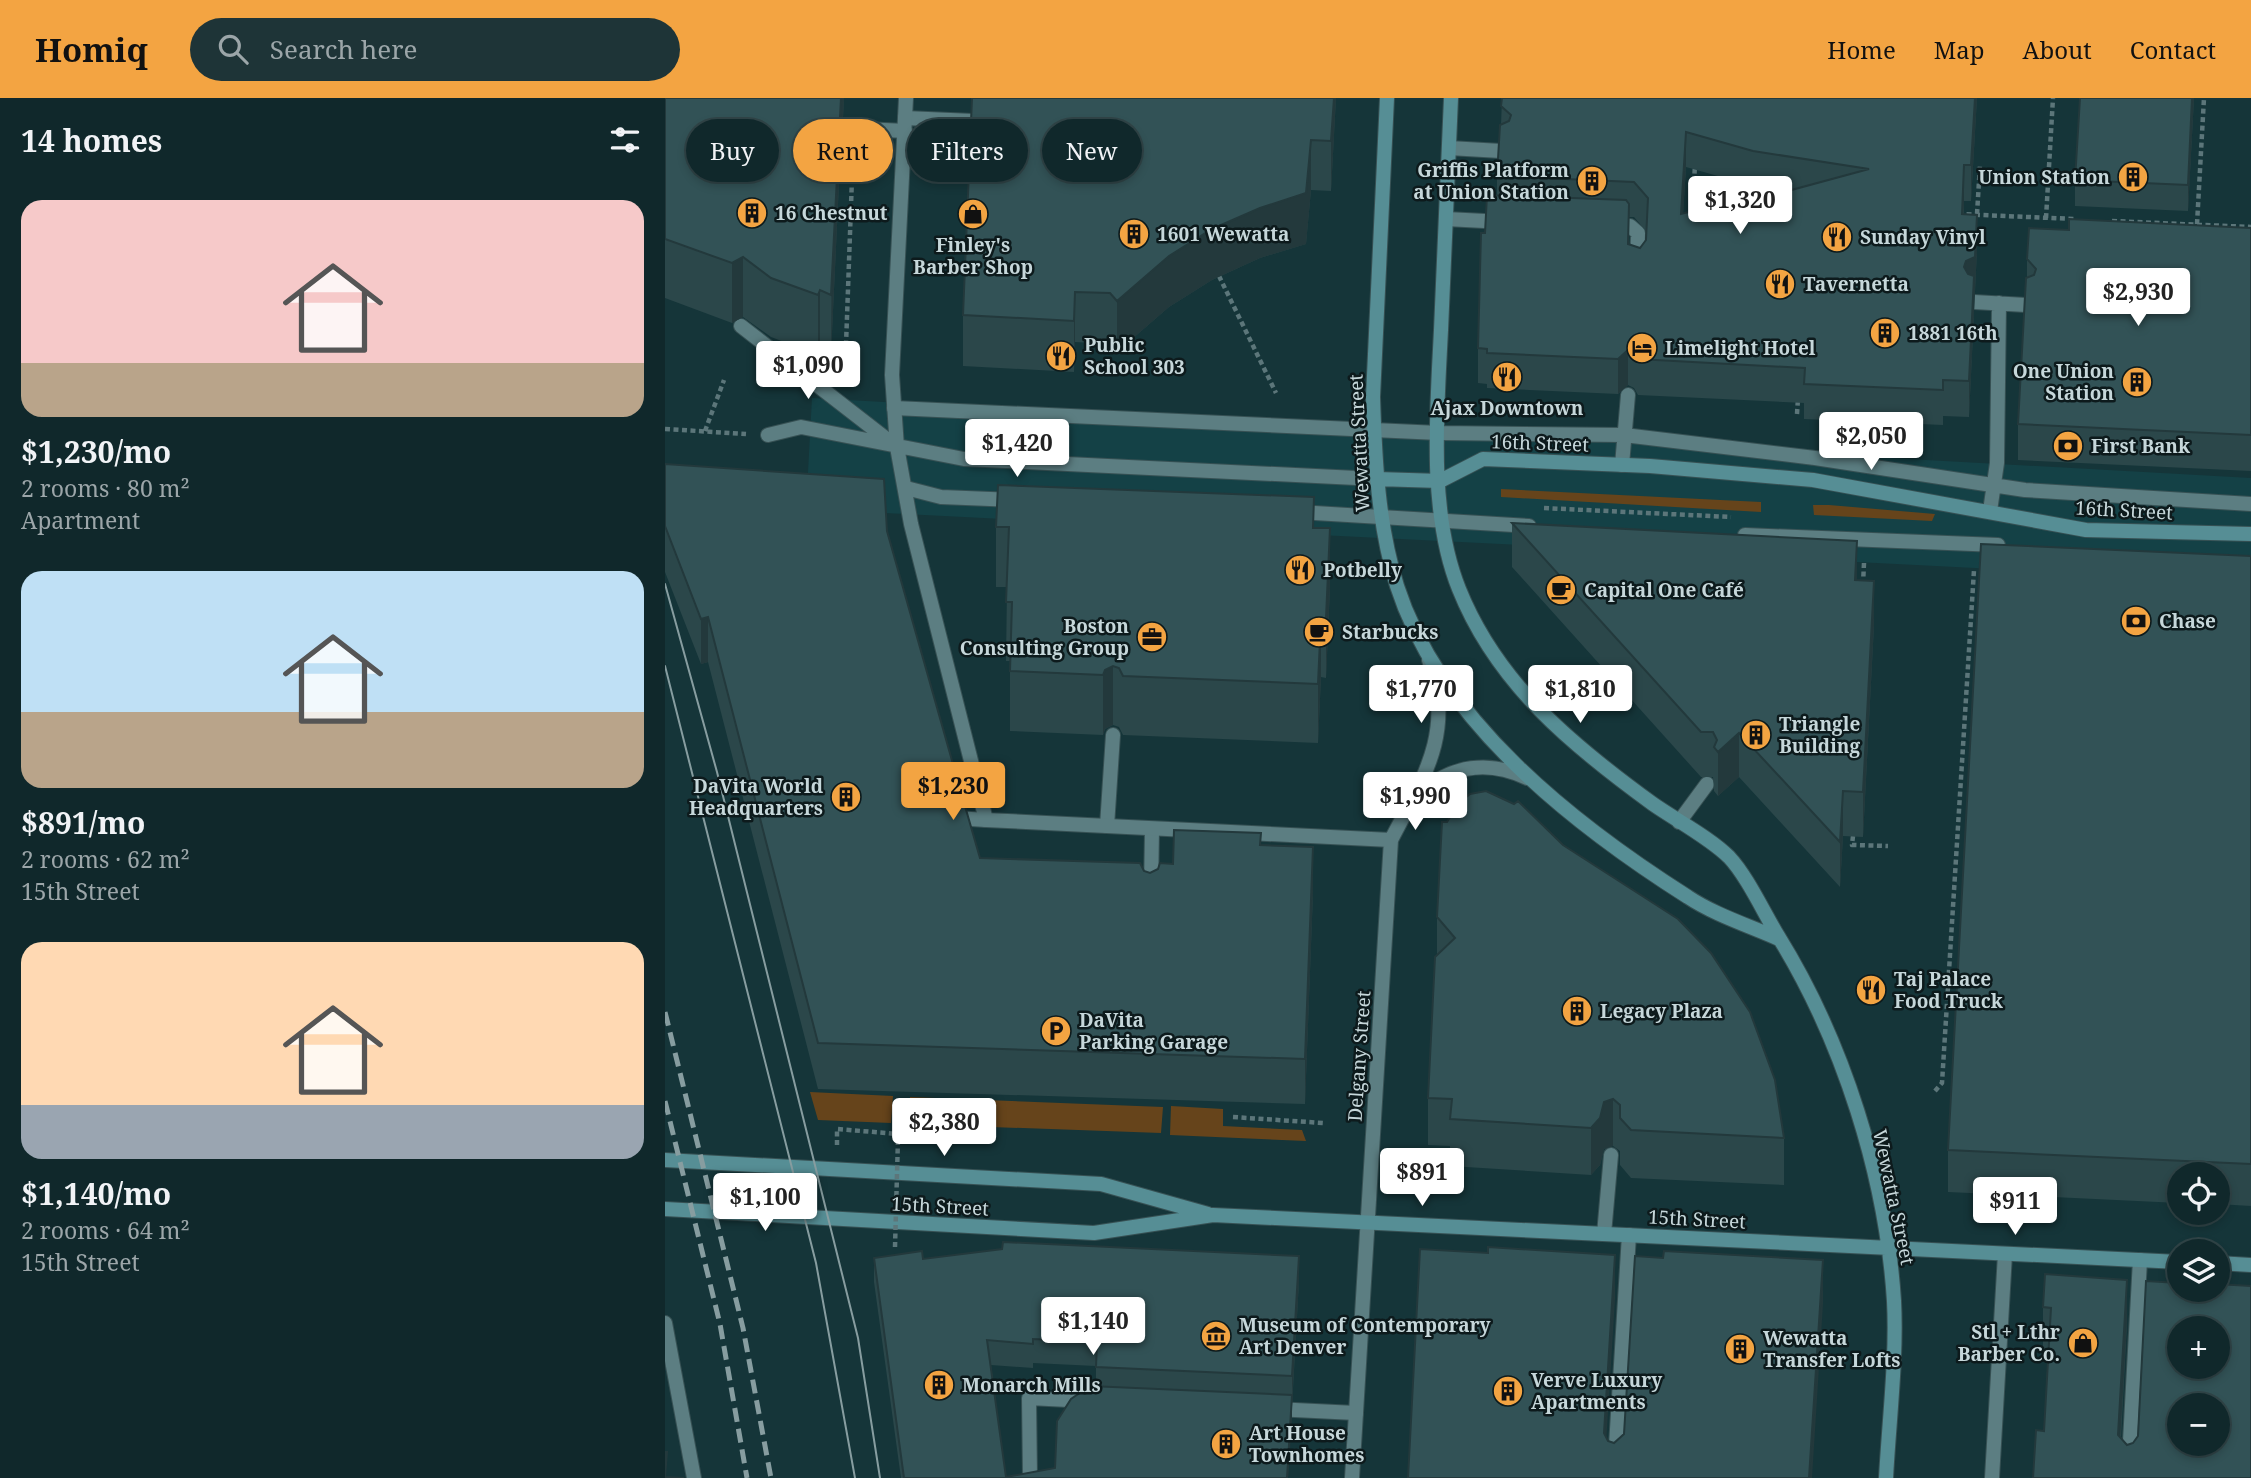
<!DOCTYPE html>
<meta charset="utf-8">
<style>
:root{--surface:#10282b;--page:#1e3437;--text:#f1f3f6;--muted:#9ca6a9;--line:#304447;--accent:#f3a442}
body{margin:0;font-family:"Noto Serif",serif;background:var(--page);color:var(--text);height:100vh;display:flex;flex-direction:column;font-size:26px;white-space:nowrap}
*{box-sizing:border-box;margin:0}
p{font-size:23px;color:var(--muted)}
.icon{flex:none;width:38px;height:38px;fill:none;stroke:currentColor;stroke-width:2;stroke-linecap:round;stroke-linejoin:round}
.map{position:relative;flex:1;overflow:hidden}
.sheet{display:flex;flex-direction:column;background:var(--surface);width:665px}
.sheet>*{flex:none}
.guide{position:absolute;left:21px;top:21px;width:665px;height:63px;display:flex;gap:14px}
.buttons{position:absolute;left:1502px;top:1064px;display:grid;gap:14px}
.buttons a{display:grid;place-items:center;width:63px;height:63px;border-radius:50%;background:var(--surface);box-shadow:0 4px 10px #0003,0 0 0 2px var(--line);font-size:35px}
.price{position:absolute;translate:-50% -60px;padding:0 16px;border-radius:7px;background:#fff;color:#222;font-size:23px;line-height:46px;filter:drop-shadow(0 2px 4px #0008)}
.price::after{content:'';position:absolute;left:50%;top:42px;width:21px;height:16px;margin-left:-10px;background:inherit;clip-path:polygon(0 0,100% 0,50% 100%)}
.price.active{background:var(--accent);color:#111}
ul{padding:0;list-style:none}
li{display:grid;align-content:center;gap:14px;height:371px;padding:0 21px}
li span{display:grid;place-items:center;height:217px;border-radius:21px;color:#555}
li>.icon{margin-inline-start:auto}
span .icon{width:126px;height:126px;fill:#fffc;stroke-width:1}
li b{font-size:30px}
h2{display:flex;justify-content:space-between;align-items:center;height:84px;padding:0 21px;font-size:30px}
.pill{padding:0 24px;border-radius:32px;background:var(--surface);box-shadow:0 4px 10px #0003,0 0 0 2px var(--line);font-size:24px;line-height:63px}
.pill.active{background:var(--accent);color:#111}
header{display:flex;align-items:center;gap:42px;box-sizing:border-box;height:98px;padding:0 35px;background:var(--accent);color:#111}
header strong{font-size:33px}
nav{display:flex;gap:38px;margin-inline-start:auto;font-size:24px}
.search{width:490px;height:63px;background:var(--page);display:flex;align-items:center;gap:18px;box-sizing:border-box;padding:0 24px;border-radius:38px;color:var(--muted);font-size:26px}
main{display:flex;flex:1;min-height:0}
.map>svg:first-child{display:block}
.built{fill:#144146}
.green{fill:#66441b}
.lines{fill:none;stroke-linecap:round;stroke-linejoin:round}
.lane-casing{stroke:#375154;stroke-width:16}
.street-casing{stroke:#375154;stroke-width:16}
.secondary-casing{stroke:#375154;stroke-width:16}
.path{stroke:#5c767a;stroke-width:4.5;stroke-dasharray:5 3.5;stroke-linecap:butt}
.lane{stroke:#5c7e82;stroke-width:14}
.street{stroke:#5c7e82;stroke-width:14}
.secondary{stroke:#568e95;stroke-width:14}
.tram{stroke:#879da0;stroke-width:2}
.rail{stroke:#879da0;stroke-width:5;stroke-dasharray:14 7;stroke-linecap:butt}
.path-bridge{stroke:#5c767a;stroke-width:4.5;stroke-dasharray:5 3.5;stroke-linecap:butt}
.wall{fill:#2b474a;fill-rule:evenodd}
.shaded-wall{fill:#23393c}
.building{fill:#325256;stroke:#23393c;stroke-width:2;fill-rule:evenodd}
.labels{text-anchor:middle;stroke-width:5;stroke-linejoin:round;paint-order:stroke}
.poi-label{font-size:19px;font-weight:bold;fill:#c6d7da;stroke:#0d1a1c;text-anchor:start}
.street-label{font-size:19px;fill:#c6d7da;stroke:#0d1a1c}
</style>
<header>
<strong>Homiq</strong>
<div class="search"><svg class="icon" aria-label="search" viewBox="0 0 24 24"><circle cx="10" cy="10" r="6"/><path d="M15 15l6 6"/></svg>Search here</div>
<nav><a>Home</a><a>Map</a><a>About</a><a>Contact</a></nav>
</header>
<main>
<section class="sheet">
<h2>14 homes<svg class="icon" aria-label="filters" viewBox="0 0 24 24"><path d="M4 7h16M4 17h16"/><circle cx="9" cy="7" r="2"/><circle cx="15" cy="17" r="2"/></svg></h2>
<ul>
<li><span style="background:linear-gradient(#f6c9c9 75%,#b9a48a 0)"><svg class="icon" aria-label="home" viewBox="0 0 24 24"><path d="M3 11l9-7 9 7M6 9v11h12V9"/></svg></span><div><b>$1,230/mo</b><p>2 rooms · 80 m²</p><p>Apartment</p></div></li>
<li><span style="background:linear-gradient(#bfe0f5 65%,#b9a48a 0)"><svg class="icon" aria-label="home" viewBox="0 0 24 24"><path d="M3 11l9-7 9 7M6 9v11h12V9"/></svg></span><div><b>$891/mo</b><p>2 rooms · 62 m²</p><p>15th Street</p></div></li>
<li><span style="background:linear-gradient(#ffd9b3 75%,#9aa5b1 0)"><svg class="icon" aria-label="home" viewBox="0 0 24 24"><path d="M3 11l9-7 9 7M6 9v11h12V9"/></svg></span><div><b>$1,140/mo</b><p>2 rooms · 64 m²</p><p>15th Street</p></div></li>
</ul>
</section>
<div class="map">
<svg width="1586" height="1380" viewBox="0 0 1586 1380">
<rect width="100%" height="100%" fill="#153539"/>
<path class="built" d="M147,300L1586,380V484L141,411Z"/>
<path class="green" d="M836,391L1096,404V414L836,399Z
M1148,407H1164L1270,416L1267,423L1149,417Z
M145,994L228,998L226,1025L153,1022Z
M245,999L498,1009L496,1035L244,1026Z
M506,1008L558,1011V1028L637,1032L641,1043L505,1037Z"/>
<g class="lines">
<g class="lane-casing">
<path id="lane" d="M240,20L308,23
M178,30L240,33
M784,50L836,53
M781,121L839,124
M947,128H965L973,135L972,169
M1309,204L1361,207
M229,310L774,335L959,337L1150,360L1360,392L1586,406
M957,367L963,297
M241,390L276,399L350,402
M1325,413L1332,365L1334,205
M633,414L864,428
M1080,437L1333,447
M291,720L321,722
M1014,724L1042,686
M442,728L448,637
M486,792L487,731
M939,1136L946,1057
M609,1311L691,1315
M365,1380L364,1300L424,1303
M949,1380L964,1137
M1327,1380L1340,1156
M1463,1380L1475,1162"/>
</g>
<g class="street-casing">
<path id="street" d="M241,0L227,277L232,349L246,426L321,722L726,742
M76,228L228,346
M103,337L136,329L299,361L712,381
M755,695C787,667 824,662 862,680
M0,1225L29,1380
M687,1380L726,742C758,680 790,635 764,562"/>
</g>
<g class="secondary-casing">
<path id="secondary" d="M722,0L708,299C710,362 713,427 732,488C775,622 908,726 1023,799C1050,817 1085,828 1114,841
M786,0C783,77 779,154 776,232C772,314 763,414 794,491C832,586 908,648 988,706C1011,722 1045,740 1064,759C1082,778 1099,815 1113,838C1178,943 1221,1078 1229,1203C1232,1259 1224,1323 1221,1380
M712,381L775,383L818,361L985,368L1148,382L1421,432L1586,436
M0,1062L436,1086L543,1116
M0,1111L429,1135L548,1117L1514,1164
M1552,1165L1586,1167"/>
</g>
<path class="path" d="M1028,103L1082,105
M1293,116L1410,121
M1312,116L1315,67
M1027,118L1030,67
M1381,120L1388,0
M1447,123L1586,129
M1532,126L1539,0
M554,178L611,295
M176,280L180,275L188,52
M1132,316L1133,300
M0,331L81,336
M40,333L59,282
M879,410L1066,419
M1198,487L1199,465
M1188,738L1187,747L1223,748
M1270,993L1277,985L1309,472
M568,1019L658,1025
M172,1047V1031L233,1036"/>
<use href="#lane" class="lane"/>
<use href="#street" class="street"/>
<use href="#secondary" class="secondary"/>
<path class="tram" d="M0,486L52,674L193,1240L215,1380
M0,568L151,1165L190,1380"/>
<path class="rail" d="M0,914L78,1230L106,1380
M0,1003L55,1226L82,1380"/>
<path class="path-bridge" d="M230,1149L233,1040"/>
</g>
<path class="wall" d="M0,0H179L178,20L177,21L166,256L155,251L153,257L106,239L78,219L67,225L0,200Z
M671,0L666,93L646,92L641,146L595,160L547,182L504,209L452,254L445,246L410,244L409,274L298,268V217Z
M837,0H1312L1306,103H1299V116L1312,152L1304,319L1278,318V327L1139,321V305L973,297L969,290L963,287L953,296L822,290V286L813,285V250L820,135L832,97V78L836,27ZM1021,69L1088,88L1121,93L1056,111L1018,116ZM964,119H969L981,133V142L975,150L964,147Z
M1415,0H1529L1523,113L1410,108V82Z
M1586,130V373L1353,362V326L1362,180V161L1404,132Z
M0,366L222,433L288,681L315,760L479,773L485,775L508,766L596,747L648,795L640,1006L153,991L43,564L36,566L0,474Z
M847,425L1192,482L1209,527L1198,739L1178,738L1175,789L1074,679L1053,698L1049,693L1048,679H1036L847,469Z
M331,429L649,430L665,490L661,580L656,579L653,645L458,637L454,629L448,627L440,631L438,637L345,633V563H341L342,489H331Z
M1586,458V1108L1552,1106V1076H1514V1105L1283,1094V1052Z
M772,819L1119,1040V1087L966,1080L955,1067V1053L948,1048L939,1051L935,1067L926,1077L785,1068V1048L763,1047V1000L772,857Z
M209,1160L258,1161L634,1183L623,1380H236L209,1184ZM368,1265L431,1268V1288L390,1370L341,1379L326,1267L368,1270Z
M1380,1176L1462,1225L1456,1339L1462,1347L1468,1345L1586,1380L1379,1333L1383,1252H1378V1209Z"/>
<path class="shaded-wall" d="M168,0H179L178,20L177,21L166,256Z
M669,0H671L666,93V43Z
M1310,0H1312L1306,103V67Z
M1527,0H1529L1523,113V87Z
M1021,34V69L1016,152V116Z
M646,42V92L641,146L595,160L547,182L504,209L452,254V203L504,158Z
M1299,67V103L1297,151V116Z
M1312,117V152L1304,319V283L1299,169Z
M78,159V219L67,225V165Z
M155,192V251L153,257V197Z
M410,194V244L409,274V223Z
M963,252V287L953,296V261Z
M665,430V490L661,580V520Z
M1192,443V487L1190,482Z
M1209,483V527L1198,739V694Z
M43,519V564L36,566V521Z
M656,520V579L653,645V586Z
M448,568V627L440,631L438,637V577L440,572Z
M1074,635V679L1053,698V654Z
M288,666V711L282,724L283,670Z
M1178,693V738L1175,789V744Z
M648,749V795L640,1006V961Z
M948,1001V1048L939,1051L935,1067L926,1077V1030L939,1004Z
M950,1157V1201L939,1379V1335Z
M634,1158V1183L627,1302V1278Z
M1158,1162V1206L1147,1380H1144Z
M1462,1182V1225L1453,1379V1337Z
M627,1297V1322L623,1380H622Z"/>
<path class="building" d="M0,0H176L166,197L155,192L153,197L106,180L78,159L67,165L0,141Z
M307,0H669L666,43L646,42L641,95L595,110L547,131L504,158L452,203L445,195L410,194L409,223L298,217Z
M837,0H1310L1306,67H1299L1297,116L1312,117L1310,159L1301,163L1299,169L1303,176L1309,178L1304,283L1278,282V292L1139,286L1140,270L973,261L969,254L963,252L953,261L822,255V251L813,250L816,135H820L822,97L961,102L964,106L963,146L975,150L981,142L983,100L969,84L832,78L835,27L844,23L846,17L836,8ZM1021,34L1088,53L1204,71L1056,111L1055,106L1016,116Z
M1415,0H1527L1523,87L1410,82Z
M1404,121L1586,130V337L1353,326L1361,180L1369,177L1371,171L1362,161L1364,130L1404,132Z
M0,366L219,381L222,433L288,666L283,670L282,678L293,684L315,760L475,765L479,773L485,775L493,771L495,765L508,766L509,732L596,735L595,747L648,749L640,961L153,945L43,519L36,521L0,428Z
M333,387L649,399L648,430H665L661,520H656L653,586L458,578L454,570L448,568L440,572L438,577L345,573L347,504H341L344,429H331Z
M847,425L1192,443L1190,482L1209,483L1198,694L1178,693L1175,744L1074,635L1053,654L1049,649L1052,642L1048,634H1036Z
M1316,446L1586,458V1066L1283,1052Z
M821,693L849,706L853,703L898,747L1013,821L1046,855L1085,914L1110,982L1119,1040L966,1032L955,1020V1007L948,1001L939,1004L935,1020L926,1030L785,1021L787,1001L763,1000L770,859L790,840L772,819L777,724H782L793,706L805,696Z
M338,1144L634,1158L627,1278L431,1269L432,1244L368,1241V1246L322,1242L341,1379L390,1370L392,1323L406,1301L425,1288L627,1297L622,1380H239L209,1160L257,1153L258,1161L337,1151Z
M823,1149L950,1157L939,1335L943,1343L949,1345L959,1336L970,1158L998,1160L999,1153L1158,1162L1144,1380H743L755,1151L823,1155Z
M1380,1176L1462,1182L1453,1337L1462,1347L1468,1345L1473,1338L1481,1183L1514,1185V1192H1552V1186L1586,1188V1380H1368L1371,1332L1379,1333L1386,1210L1378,1209ZM1514,1230H1552V1269H1514ZM1514,1307H1552V1346H1514Z
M0,1354H2L0,1379L19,1380H0Z"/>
<defs>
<g id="building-disc" transform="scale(1.575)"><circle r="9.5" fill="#f3a442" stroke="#0d1a1c"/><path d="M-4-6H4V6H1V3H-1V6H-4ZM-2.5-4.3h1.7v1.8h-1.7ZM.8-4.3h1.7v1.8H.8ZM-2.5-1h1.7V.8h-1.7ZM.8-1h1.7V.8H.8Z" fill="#111"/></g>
<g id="shop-disc" transform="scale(1.575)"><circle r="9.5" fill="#f3a442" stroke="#0d1a1c"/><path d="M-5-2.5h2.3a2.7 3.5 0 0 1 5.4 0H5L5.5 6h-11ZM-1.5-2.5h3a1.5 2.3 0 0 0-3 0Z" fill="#111"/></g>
<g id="restaurant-disc" transform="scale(1.575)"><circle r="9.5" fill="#f3a442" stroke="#0d1a1c"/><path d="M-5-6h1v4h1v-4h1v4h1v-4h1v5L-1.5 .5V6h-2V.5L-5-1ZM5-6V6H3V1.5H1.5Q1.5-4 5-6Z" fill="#111"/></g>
<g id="hotel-disc" transform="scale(1.575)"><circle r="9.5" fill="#f3a442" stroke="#0d1a1c"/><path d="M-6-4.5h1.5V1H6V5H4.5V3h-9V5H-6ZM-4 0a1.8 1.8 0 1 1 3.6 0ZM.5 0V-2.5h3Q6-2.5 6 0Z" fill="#111"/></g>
<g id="bank-disc" transform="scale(1.575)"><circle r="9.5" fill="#f3a442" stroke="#0d1a1c"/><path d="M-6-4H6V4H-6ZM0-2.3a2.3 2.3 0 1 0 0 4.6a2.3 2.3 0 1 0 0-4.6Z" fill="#111"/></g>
<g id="cafe-disc" transform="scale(1.575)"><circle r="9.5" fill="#f3a442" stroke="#0d1a1c"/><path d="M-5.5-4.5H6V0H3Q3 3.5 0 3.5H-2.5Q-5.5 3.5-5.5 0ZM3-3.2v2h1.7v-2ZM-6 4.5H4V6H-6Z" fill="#111"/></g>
<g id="office-disc" transform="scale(1.575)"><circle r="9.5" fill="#f3a442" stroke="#0d1a1c"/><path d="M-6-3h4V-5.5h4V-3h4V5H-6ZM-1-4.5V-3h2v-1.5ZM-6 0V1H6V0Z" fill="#111"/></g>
<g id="parking-disc" transform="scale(1.575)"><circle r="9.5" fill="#f3a442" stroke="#0d1a1c"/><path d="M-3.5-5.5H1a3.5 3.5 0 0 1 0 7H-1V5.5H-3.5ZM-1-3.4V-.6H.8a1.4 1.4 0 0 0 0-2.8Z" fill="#111"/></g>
<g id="museum-disc" transform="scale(1.575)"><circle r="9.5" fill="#f3a442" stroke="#0d1a1c"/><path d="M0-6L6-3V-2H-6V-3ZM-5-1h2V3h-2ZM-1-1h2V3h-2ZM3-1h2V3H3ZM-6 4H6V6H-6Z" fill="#111"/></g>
</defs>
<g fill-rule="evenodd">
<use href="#building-disc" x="1468" y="79"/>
<use href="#building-disc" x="927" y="83"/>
<use href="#building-disc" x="87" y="115"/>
<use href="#shop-disc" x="308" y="116"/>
<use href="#building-disc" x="469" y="136"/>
<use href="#restaurant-disc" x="1172" y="139"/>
<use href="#restaurant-disc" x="1115" y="186"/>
<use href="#building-disc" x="1220" y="235"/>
<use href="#hotel-disc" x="977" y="250"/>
<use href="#restaurant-disc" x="396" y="258"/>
<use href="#restaurant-disc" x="842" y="279"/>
<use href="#building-disc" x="1472" y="284"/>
<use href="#bank-disc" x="1403" y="348"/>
<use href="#restaurant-disc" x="635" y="472"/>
<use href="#cafe-disc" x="896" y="492"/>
<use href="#bank-disc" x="1471" y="523"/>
<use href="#cafe-disc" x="654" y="534"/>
<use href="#office-disc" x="487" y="539"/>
<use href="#building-disc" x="1091" y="637"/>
<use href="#building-disc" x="181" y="699"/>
<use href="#restaurant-disc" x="1206" y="892"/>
<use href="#building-disc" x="912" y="913"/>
<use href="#parking-disc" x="391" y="933"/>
<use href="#museum-disc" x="551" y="1238"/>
<use href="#shop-disc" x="1418" y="1245"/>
<use href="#building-disc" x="1075" y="1251"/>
<use href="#building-disc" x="274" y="1287"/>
<use href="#building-disc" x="843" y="1293"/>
<use href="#building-disc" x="561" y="1346"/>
</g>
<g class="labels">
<g class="poi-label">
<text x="904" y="79" text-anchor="end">Griffis Platform<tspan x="904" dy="22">at Union Station</tspan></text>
<text x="1445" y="86" text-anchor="end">Union Station</text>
<text x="110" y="122">16 Chestnut</text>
<text x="492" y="143">1601 Wewatta</text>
<text x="1195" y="146">Sunday Vinyl</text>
<text x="308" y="154" text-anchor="middle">Finley's<tspan x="308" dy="22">Barber Shop</tspan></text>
<text x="1138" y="193">Tavernetta</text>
<text x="1243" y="242">1881 16th</text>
<text x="419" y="254">Public<tspan x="419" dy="22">School 303</tspan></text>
<text x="1000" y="257">Limelight Hotel</text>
<text x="1449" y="280" text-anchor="end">One Union<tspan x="1449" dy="22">Station</tspan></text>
<text x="842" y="317" text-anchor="middle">Ajax Downtown</text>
<text x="1426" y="355">First Bank</text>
<text x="658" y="479">Potbelly</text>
<text x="919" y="499">Capital One Café</text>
<text x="1494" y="530">Chase</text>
<text x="464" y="535" text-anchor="end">Boston<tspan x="464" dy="22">Consulting Group</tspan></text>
<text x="677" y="541">Starbucks</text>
<text x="1114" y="633">Triangle<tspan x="1114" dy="22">Building</tspan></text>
<text x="158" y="695" text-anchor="end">DaVita World<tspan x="158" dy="22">Headquarters</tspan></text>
<text x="1229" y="888">Taj Palace<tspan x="1229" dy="22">Food Truck</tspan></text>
<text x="935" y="920">Legacy Plaza</text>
<text x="414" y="929">DaVita<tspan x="414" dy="22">Parking Garage</tspan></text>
<text x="574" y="1234">Museum of Contemporary<tspan x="574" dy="22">Art Denver</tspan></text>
<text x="1395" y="1241" text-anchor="end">Stl + Lthr<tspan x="1395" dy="22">Barber Co.</tspan></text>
<text x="1098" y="1247">Wewatta<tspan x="1098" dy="22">Transfer Lofts</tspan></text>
<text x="866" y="1289">Verve Luxury<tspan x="866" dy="22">Apartments</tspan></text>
<text x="297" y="1294">Monarch Mills</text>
<text x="584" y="1342">Art House<tspan x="584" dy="22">Townhomes</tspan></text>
</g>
<g class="street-label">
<text transform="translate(694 345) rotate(-93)" y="7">Wewatta Street</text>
<text transform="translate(875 345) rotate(2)" y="7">16th Street</text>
<text transform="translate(1459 412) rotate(3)" y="7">16th Street</text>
<text transform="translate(694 958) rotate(-86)" y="7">Delgany Street</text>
<text transform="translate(1229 1099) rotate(78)" y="7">Wewatta Street</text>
<text transform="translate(275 1108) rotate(3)" y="7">15th Street</text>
<text transform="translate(1032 1121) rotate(3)" y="7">15th Street</text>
</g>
</g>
</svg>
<div class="buttons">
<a><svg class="icon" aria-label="locate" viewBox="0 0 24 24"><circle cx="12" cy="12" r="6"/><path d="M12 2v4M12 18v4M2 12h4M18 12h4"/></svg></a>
<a><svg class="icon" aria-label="layers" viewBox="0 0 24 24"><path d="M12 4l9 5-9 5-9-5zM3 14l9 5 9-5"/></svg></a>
<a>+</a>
<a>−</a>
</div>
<b class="price" style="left:1075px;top:138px">$1,320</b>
<b class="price" style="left:1473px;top:230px">$2,930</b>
<b class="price" style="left:143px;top:303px">$1,090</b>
<b class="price" style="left:1206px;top:374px">$2,050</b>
<b class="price" style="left:352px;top:381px">$1,420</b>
<b class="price" style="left:756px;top:627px">$1,770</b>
<b class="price" style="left:915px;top:627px">$1,810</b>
<b class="price active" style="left:288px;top:724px">$1,230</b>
<b class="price" style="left:750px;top:734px">$1,990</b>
<b class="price" style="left:279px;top:1060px">$2,380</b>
<b class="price" style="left:757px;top:1110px">$891</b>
<b class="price" style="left:100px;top:1135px">$1,100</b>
<b class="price" style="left:1350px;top:1139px">$911</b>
<b class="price" style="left:428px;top:1259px">$1,140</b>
<div class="guide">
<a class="pill">Buy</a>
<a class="pill active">Rent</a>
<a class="pill">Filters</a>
<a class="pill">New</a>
</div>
</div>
</main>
